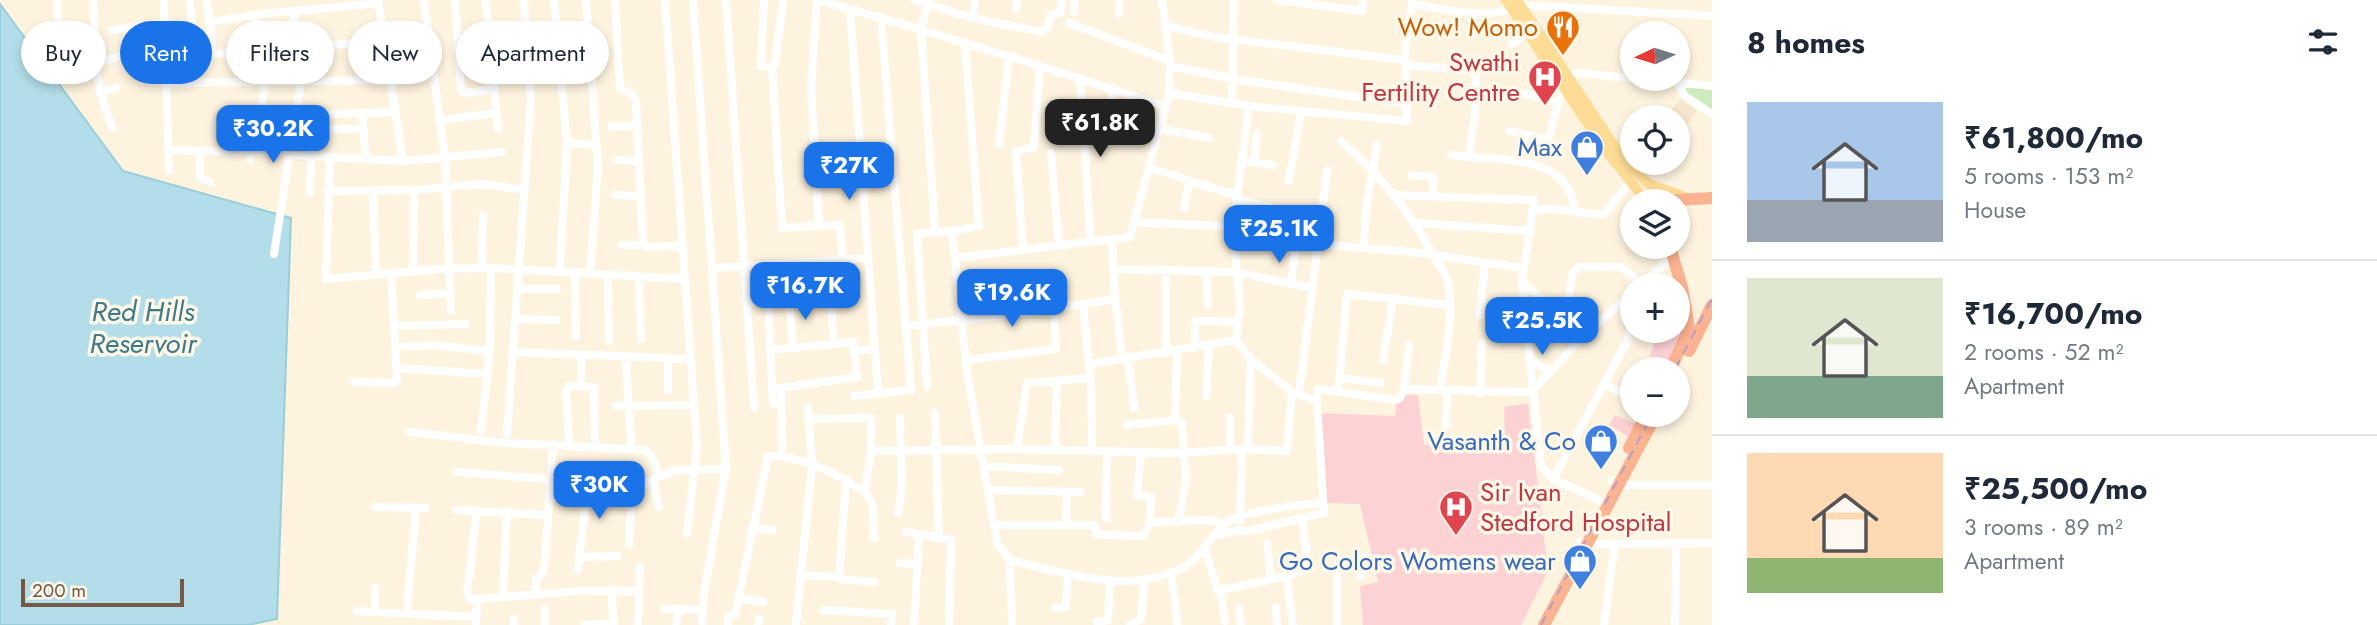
<!DOCTYPE html>
<meta charset="utf-8">
<style>
:root{--surface:#fff;--page:#f2f2f3;--text:#1f2937;--muted:#747a83;--line:#e0e1e3;--accent:#1a73e8}
body{margin:0;font-family:Jost,sans-serif;background:var(--page);color:var(--text);height:100vh;display:flex;flex-direction:column;font-size:26px;white-space:nowrap}
*{box-sizing:border-box;margin:0}
p{font-size:23px;color:var(--muted)}
.icon{flex:none;width:38px;height:38px;fill:none;stroke:currentColor;stroke-width:2;stroke-linecap:round;stroke-linejoin:round}
.map{position:relative;flex:1;overflow:hidden}
.details{display:flex;flex-direction:column;background:var(--surface);width:665px}
.details>*{flex:none}
.banner{position:absolute;left:21px;top:21px;width:665px;height:63px;display:flex;gap:14px}
.needle{width:46px;rotate:266deg}
.tools{position:absolute;left:1620px;top:21px;display:grid;gap:14px}
.tools a{display:grid;place-items:center;width:70px;height:70px;border-radius:50%;background:var(--surface);box-shadow:0 4px 10px #0003;font-size:35px}
.scale{position:absolute;left:21px;bottom:18px;width:163px;box-sizing:border-box;padding-left:7px;border:4px solid #755946;border-top:0;font-size:19px;line-height:24px;white-space:nowrap;color:#755946;-webkit-text-stroke:5px #fff7e7;paint-order:stroke}
.price{position:absolute;translate:-50% -60px;padding:0 16px;border-radius:14px;background:var(--accent);color:#fff;font-size:23px;line-height:46px;filter:drop-shadow(0 2px 4px #0008)}
.price::after{content:'';position:absolute;left:50%;top:42px;width:21px;height:16px;margin-left:-10px;background:inherit;clip-path:polygon(0 0,100% 0,50% 100%)}
.price.active{background:#222;color:#fff}
ul{padding:0;list-style:none}
li{display:flex;align-items:center;gap:21px;height:175px;padding:0 35px}
li+li{border-top:2px solid var(--line)}
li span{display:grid;place-items:center;flex:none;width:196px;height:140px;border-radius:0px;color:#555}
li>.icon{margin-inline-start:auto}
span .icon{width:84px;height:84px;fill:#fffc;stroke-width:1}
li b{font-size:30px}
h2{display:flex;justify-content:space-between;align-items:center;height:84px;padding:0 35px;font-size:30px}
.tag{padding:0 24px;border-radius:32px;background:var(--surface);box-shadow:0 4px 10px #0003;font-size:24px;line-height:63px}
.tag.active{background:var(--accent);color:#fff}
main{display:flex;flex:1;min-height:0}
.map>svg:first-child{display:block}
.residential{fill:#f5e5cd}
.medical{fill:#fcd2d5}
.green{fill:#ceebbd}
.water{fill:#b3dde8;stroke:#99cdda;stroke-width:2}
.lines{fill:none;stroke-linecap:round;stroke-linejoin:round}
.minor{stroke:#fff;stroke-width:8}
.major{stroke:#ffdc95;stroke-width:10}
.highway{stroke:#fcb392;stroke-width:12}
.rail{stroke:#b69ec6;stroke-width:2;stroke-dasharray:10 7;stroke-linecap:butt}
.labels{text-anchor:middle;stroke-width:7;stroke-linejoin:round;paint-order:stroke}
.food-label{font-size:26px;fill:#c56008;stroke:#fff7e7;text-anchor:end}
.health-label{font-size:26px;fill:#be3a42;stroke:#fff7e7;text-anchor:end}
.shop-label{font-size:26px;fill:#366cbe;stroke:#fff7e7;text-anchor:end}
.water-label{font-size:28px;font-style:italic;fill:#3e7a8a;stroke:#fff7e7}
</style>
<main>
<div class="map">
<svg width="1712" height="625" viewBox="0 0 1712 625">
<rect width="100%" height="100%" fill="#fdf3df"/>
<path class="residential" d="M1681,99L1697,111L1678,136V117H1667Z"/>
<path class="medical" d="M1659,331L1679,332L1676,351L1666,369L1647,363Z
M1397,395H1418L1424,445L1505,439L1504,407L1528,403L1548,571L1521,625H1363L1360,586L1378,582L1360,504L1325,503L1320,413L1395,416Z
M1615,415L1636,424L1629,437L1609,425Z"/>
<path class="green" d="M1682,85L1712,88V112L1685,94Z"/>
<path class="water" d="M0,4L123,171L291,218L277,619L248,625H0Z"/>
<g class="lines">
<path class="minor" d="M58,0V17
M93,0C97,53 91,76 113,128
M164,0L169,171
M190,0L192,24
M207,0L213,54L235,53
M378,0L403,161
M424,0L445,158L451,311
M455,0L461,90L466,93L495,89
M486,0L498,129
M554,0L567,143L560,272
M586,0L598,168L590,274
M615,0L620,89L631,93L636,101L643,243L646,247L682,246
M665,0L697,447L687,534
M693,0L726,469L704,593L702,625
M726,0L754,408
M764,0L761,66L772,67L782,228L819,226L811,87L817,0
M818,0C934,33 1051,68 1166,107
M914,0L972,18L1042,32L1047,28L1051,15L1060,13L1062,0
M929,0L921,30L935,229L940,233L952,231L967,372L994,525H1095V534L1139,536L1145,534L1150,522L1208,520L1224,524
M1277,0L1362,11L1363,0
M1412,4C1447,9 1487,22 1520,5L1712,16
M850,9L878,393
M1016,9L1018,0
M1074,12L1075,0
M1119,14L1120,0
M972,18L975,0
M210,22L262,14L379,3
M1069,23L1170,61
M1167,26L1214,37L1405,60
M112,30L164,23
M1512,44L1528,34
M70,48L75,42H93
M297,49L385,40
M94,63L133,53L165,50
M1405,65L1476,71L1475,114L1469,157C1507,160 1572,158 1574,210
M1170,66L1234,79L1406,104
M772,67L775,64L783,0
M1080,78L1091,242
M1564,79L1575,73L1633,78
M1643,79L1712,86
M168,83L391,80
M1678,83L1685,96L1712,114
M1512,90L1559,103
M99,92L116,88
M1169,93L1249,106L1407,121L1405,54L1412,0
M1232,104L1234,0
M1249,106L1233,227L1240,308L1236,340L1251,359L1292,392L1317,401L1318,389L1395,400L1400,398L1404,389L1531,392L1584,336L1633,292
M362,113L366,159
M330,114L396,112
M441,120L497,113
M1110,124L1113,88
M611,126H637
M293,129H363
M1161,129L1209,138
M1509,131L1548,140L1563,86
M1127,139L1137,97
M1341,141C1379,174 1408,209 1432,253C1437,262 1445,272 1448,282C1455,316 1445,356 1440,389
M567,143L596,145
M999,144L1009,57
M170,150L290,153
M200,151V178L210,182
M1051,153L1059,245
M289,155L403,161L502,152
M1451,155L1469,157
M250,159L266,82L254,16
M330,159L326,279L437,269L491,268L685,279
M617,160L639,161
M1242,161L1273,165
M1254,162L1257,134
M1149,168C1179,176 1206,188 1237,195
M1411,175L1433,177V196
M1289,181L1301,112
M373,190L376,274
M328,191L414,190L482,184L523,190
M310,192L312,129
M616,195L641,196
M1395,195L1534,200L1522,282L1541,466L1553,479L1601,501
M1236,199L1303,215
M1184,208L1189,182
M1534,211C1565,205 1576,215 1604,214L1631,181
M1135,222L1233,227
M1416,223L1531,231
M952,231L979,226L965,45
M1112,240L1115,299L1123,360
M1318,244L1327,170
M622,245H644
M1264,245L1269,208
M1364,248L1366,208L1377,145
M1023,249L1016,151L1034,147L1040,67
M274,254L301,81L293,12
M955,258L1130,237L1169,93L1170,61L1162,0
M712,268L867,258
M482,269L483,215
M1113,269L1235,272L1313,288
M413,271L414,190
M1206,271L1208,305
M575,273L576,336
M608,276L609,341
M639,277L641,339
M1522,282L1584,336
M1291,284L1295,248
M1641,285L1673,256
M517,289H557
M420,295L451,293
M789,299L793,348
M768,301L773,404
M747,303L846,294L840,225L819,226
M1083,304L1091,383L1092,452
M831,305L834,344
M1480,315L1485,262
M516,319L557,320
M1566,320L1572,274L1579,267H1621L1642,284
M1195,321L1238,322
M394,326L466,324
M905,326L1010,315L1115,299
M1195,329V348
M396,347L433,345L490,351
M771,350L853,342L857,377L773,389
M854,351L875,348
M513,352L691,359
M1166,353V269
M626,358L631,445
M1528,358L1549,371
M668,359V390
M1128,359L1134,408
M967,360L1056,349L1054,308
M1383,360L1393,298
M1089,364L1236,340
M397,368L487,374
M1340,378L1381,383
M354,382L394,383L397,380L391,273
M1604,384L1633,399
M581,386V356
M927,386L917,234L937,232
M781,388L782,456
M1404,389L1409,345
M1299,392L1318,244L1421,253L1523,268
M1338,392L1347,294L1449,305
M1480,393L1482,343
M854,396L911,390L881,17
M1206,396L1209,345
M616,406L695,405
M935,413L939,538
M1230,418V450
M808,419L871,418V451
M1175,420L1177,351
M1127,425L1175,420L1182,423L1186,481L1178,522
M1446,426L1447,390
M481,431L490,351L491,268
M410,432L506,443L645,450L651,455L659,475
M507,434L531,99L524,0
M569,444L566,390L569,386L594,387L595,447
M1017,449L1027,383L1091,378
M1248,449L1287,451L1292,392
M1055,451L1057,380
M1141,453L1137,495L1151,497L1150,522
M985,466L1059,470
M457,472L588,482L632,488L677,470L726,469
M846,479L839,579L874,582
M1553,479L1627,341L1632,322L1627,298
M1611,481L1618,485H1712
M653,482L659,507
M988,490L1081,492
M865,492L873,505L874,538
M376,507L426,508
M457,510L547,515
M477,510L467,593L470,599H477
M898,513L902,488L900,418
M1106,518L1107,453
M1240,521L1242,449H1248L1251,359
M1066,523L1067,492
M994,525L998,545L1010,560L1012,625
M752,528L772,530
M906,532L951,540L949,625
M1217,535L1239,530L1248,531L1324,513L1317,401
M1580,541L1587,544L1712,543
M1267,543L1271,579
M629,544L632,488
M1205,549L1218,591L1287,576
M579,557L618,556
M1357,558L1361,576
M1010,560C1062,573 1127,594 1178,570C1200,560 1207,541 1223,525C1237,511 1300,505 1321,503
M900,563L918,564
M578,570L588,482
M1171,573L1178,625
M800,575L839,577
M375,588V611
M611,589L614,625
M1220,591L1225,621
M536,593V579L542,574L545,562L553,444
M503,595L507,511
M739,598L763,602
M1055,608L1066,607L1068,573
M1276,608L1277,625
M664,609H679
M1239,609L1241,625
M823,610L892,614L891,625
M357,611L477,617
M407,611L416,508
M735,615L768,456C802,455 837,474 865,492L871,451L1017,449L1181,453L1242,449
M514,619V625
M1097,622L1108,620L1110,579
M476,625L477,599L581,591H638
M545,625V609
M585,625L614,623
M638,625L640,567
M676,625L679,609L702,610
M728,625V616
M758,625L760,618
M796,625L812,465L808,408
M914,625L919,536
M1130,625L1141,619L1144,582
M1293,625L1287,576L1308,568L1302,518
M1337,625V563L1368,557
M1604,625L1615,543
M1675,625L1676,543"/>
<path class="major" d="M1506,0L1603,147L1646,201
M1517,0L1625,162L1649,184L1691,199"/>
<path class="highway" d="M1660,201L1712,198
M1670,247L1682,287L1689,328L1671,369
M1689,351L1712,305
M1629,448L1646,415
M1544,625L1656,415"/>
<path class="rail" d="M1675,369L1712,299
M1541,625L1652,415"/>
</g>
<defs>
<g id="restaurant-pin" transform="scale(1.75)"><path d="M0 17L-7.5 6A9.5 9.5 0 1 1 7.5 6Z" fill="#e8710a" stroke="#fff7e7"/><path d="M-5-6h1v4h1v-4h1v4h1v-4h1v5L-1.5 .5V6h-2V.5L-5-1ZM5-6V6H3V1.5H1.5Q1.5-4 5-6Z" fill="#fff"/></g>
<g id="hospital-pin" transform="scale(1.75)"><path d="M0 17L-7.5 6A9.5 9.5 0 1 1 7.5 6Z" fill="#e0444e" stroke="#fff7e7"/><path d="M-5-5h3v3.5h4V-5h3V5h-3V1.5h-4V5h-3Z" fill="#fff"/></g>
<g id="shop-pin" transform="scale(1.75)"><path d="M0 17L-7.5 6A9.5 9.5 0 1 1 7.5 6Z" fill="#3f7fe0" stroke="#fff7e7"/><path d="M-5-2.5h2.3a2.7 3.5 0 0 1 5.4 0H5L5.5 6h-11ZM-1.5-2.5h3a1.5 2.3 0 0 0-3 0Z" fill="#fff"/></g>
</defs>
<g fill-rule="evenodd">
<use href="#restaurant-pin" x="1563" y="27"/>
<use href="#hospital-pin" x="1545" y="77"/>
<use href="#shop-pin" x="1587" y="147"/>
<use href="#shop-pin" x="1601" y="441"/>
<use href="#hospital-pin" x="1456" y="507"/>
<use href="#shop-pin" x="1580" y="561"/>
</g>
<g class="labels">
<g class="food-label">
<text x="1538" y="36">Wow! Momo</text>
</g>
<g class="health-label">
<text x="1520" y="71">Swathi<tspan x="1520" dy="30">Fertility Centre</tspan></text>
<text x="1480" y="501" text-anchor="start">Sir Ivan<tspan x="1480" dy="30">Stedford Hospital</tspan></text>
</g>
<g class="shop-label">
<text x="1562" y="156">Max</text>
<text x="1576" y="450">Vasanth &amp; Co</text>
<text x="1556" y="570">Go Colors Womens wear</text>
</g>
<g class="water-label">
<text x="143" y="321">Red Hills<tspan x="143" dy="32">Reservoir</tspan></text>
</g>
</g>
</svg>
<div class="tools">
<a><svg class="needle" viewBox="-14 -14 28 28"><path d="M0-13l5 13h-10z" fill="#e53935"/><path d="M0 13l5-13h-10z" fill="#747a83"/></svg></a>
<a><svg class="icon" aria-label="locate" viewBox="0 0 24 24"><circle cx="12" cy="12" r="6"/><path d="M12 2v4M12 18v4M2 12h4M18 12h4"/></svg></a>
<a><svg class="icon" aria-label="layers" viewBox="0 0 24 24"><path d="M12 4l9 5-9 5-9-5zM3 14l9 5 9-5"/></svg></a>
<a>+</a>
<a>−</a>
</div>
<div class="scale">200 m</div>
<b class="price active" style="left:1100px;top:159px">₹61.8K</b>
<b class="price" style="left:273px;top:165px">₹30.2K</b>
<b class="price" style="left:849px;top:202px">₹27K</b>
<b class="price" style="left:1279px;top:265px">₹25.1K</b>
<b class="price" style="left:805px;top:322px">₹16.7K</b>
<b class="price" style="left:1012px;top:329px">₹19.6K</b>
<b class="price" style="left:1542px;top:357px">₹25.5K</b>
<b class="price" style="left:599px;top:521px">₹30K</b>
<div class="banner">
<a class="tag">Buy</a>
<a class="tag active">Rent</a>
<a class="tag">Filters</a>
<a class="tag">New</a>
<a class="tag">Apartment</a>
</div>
</div>
<section class="details">
<h2>8 homes<svg class="icon" aria-label="filters" viewBox="0 0 24 24"><path d="M4 7h16M4 17h16"/><circle cx="9" cy="7" r="2"/><circle cx="15" cy="17" r="2"/></svg></h2>
<ul>
<li><span style="background:linear-gradient(#a9c7e8 70%,#9aa5b1 0)"><svg class="icon" aria-label="home" viewBox="0 0 24 24"><path d="M3 11l9-7 9 7M6 9v11h12V9"/></svg></span><div><b>₹61,800/mo</b><p>5 rooms · 153 m²</p><p>House</p></div></li>
<li><span style="background:linear-gradient(#dfe7d0 70%,#7fa58c 0)"><svg class="icon" aria-label="home" viewBox="0 0 24 24"><path d="M3 11l9-7 9 7M6 9v11h12V9"/></svg></span><div><b>₹16,700/mo</b><p>2 rooms · 52 m²</p><p>Apartment</p></div></li>
<li><span style="background:linear-gradient(#ffd9b3 75%,#8fb573 0)"><svg class="icon" aria-label="home" viewBox="0 0 24 24"><path d="M3 11l9-7 9 7M6 9v11h12V9"/></svg></span><div><b>₹25,500/mo</b><p>3 rooms · 89 m²</p><p>Apartment</p></div></li>
</ul>
</section>
</main>
